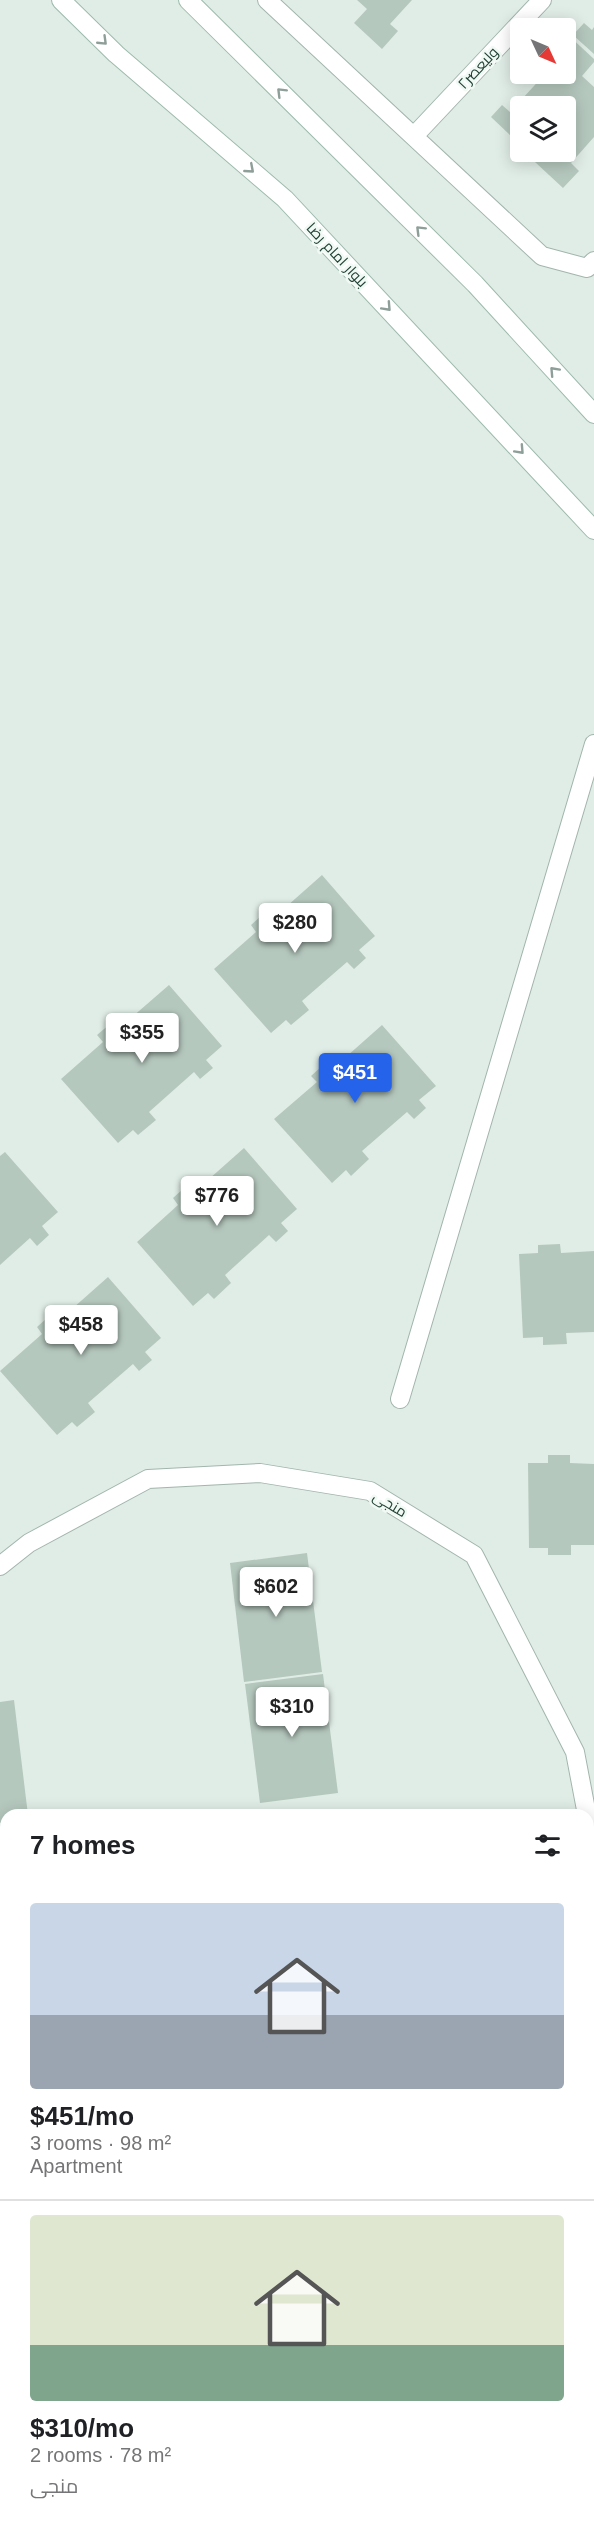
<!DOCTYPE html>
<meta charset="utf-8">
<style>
:root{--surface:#fff;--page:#f2f2f2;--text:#202124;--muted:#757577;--line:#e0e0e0;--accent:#2563eb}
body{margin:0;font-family:Helvetica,Cairo,sans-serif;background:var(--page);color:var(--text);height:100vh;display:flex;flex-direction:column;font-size:22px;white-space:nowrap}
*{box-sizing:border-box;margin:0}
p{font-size:20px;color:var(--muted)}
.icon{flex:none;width:33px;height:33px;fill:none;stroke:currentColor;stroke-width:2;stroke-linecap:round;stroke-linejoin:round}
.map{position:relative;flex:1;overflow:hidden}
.sheet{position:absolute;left:0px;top:1809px;width:594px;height:720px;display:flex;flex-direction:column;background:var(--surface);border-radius:18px 18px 0 0;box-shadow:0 3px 15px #0003}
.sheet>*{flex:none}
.needle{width:39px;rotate:134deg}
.buttons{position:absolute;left:510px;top:18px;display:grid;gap:12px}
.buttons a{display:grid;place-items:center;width:66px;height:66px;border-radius:6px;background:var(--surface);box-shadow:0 3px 15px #0003;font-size:30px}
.price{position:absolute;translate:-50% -51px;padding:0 14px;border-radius:6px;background:#fff;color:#222;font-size:20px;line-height:39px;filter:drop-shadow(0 2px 3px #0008)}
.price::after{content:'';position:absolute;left:50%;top:36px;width:18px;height:14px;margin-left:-9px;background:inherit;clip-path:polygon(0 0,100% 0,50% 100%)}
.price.selected{background:var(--accent);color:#fff}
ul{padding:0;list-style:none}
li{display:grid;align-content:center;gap:12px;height:318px;padding:0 30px}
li+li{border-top:2px solid var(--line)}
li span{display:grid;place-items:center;height:186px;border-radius:6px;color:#555}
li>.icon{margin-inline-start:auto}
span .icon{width:108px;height:108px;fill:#fffc;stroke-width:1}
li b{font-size:26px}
h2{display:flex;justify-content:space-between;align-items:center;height:72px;padding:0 30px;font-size:26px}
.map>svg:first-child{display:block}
.building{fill:#b5c8be}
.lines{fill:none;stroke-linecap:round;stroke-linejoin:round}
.street-casing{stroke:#a2b5ad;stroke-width:20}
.secondary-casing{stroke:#9dbaac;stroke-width:20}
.street{stroke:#fff;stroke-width:18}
.secondary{stroke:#fff;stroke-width:18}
.oneway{stroke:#8e9f99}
.labels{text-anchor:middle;stroke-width:5;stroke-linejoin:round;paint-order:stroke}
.street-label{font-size:15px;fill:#1e3f33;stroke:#f1f9f4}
</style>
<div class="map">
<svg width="594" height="2529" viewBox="0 0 594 2529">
<rect width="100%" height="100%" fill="#e0ede6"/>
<path class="building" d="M357,0H412L390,24L398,31L382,49L354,23L367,9Z
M584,23L592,30L594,27V54L573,35Z
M567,34L594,59V62L582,76L594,87V137L571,163L579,171L563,188L535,162L545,152H566V106H520V128L512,137L491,117L502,105L510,112L545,74H566Z
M322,875L375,936L359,950L366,958L354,969L347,962L302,1001L309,1010L291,1025L286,1020L271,1033L214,969L256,932L251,925L271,907L278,914Z
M169,985L222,1046L206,1060L213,1068L200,1079L194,1072L149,1112L156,1120L138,1135L133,1130L118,1143L61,1079L103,1042L97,1035L118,1017L124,1024Z
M382,1025L436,1086L419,1100L426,1108L414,1119L407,1112L362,1151L369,1159L351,1176L346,1170L332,1183L274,1119L317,1082L311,1076L332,1057L338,1064Z
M244,1148L297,1209L281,1223L288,1231L276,1242L269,1235L225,1275L231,1283L214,1299L208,1293L193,1306L137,1242L178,1205L173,1198L193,1180L200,1187Z
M5,1152L58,1212L42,1226L49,1235L37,1246L30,1238L0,1265V1156Z
M560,1244L561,1253L594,1251V1332L566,1333L567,1344L543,1345V1337L523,1338L519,1254L538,1253V1245Z
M108,1277L161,1338L145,1352L152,1360L139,1371L133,1364L88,1403L95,1412L77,1427L72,1422L57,1435L0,1371L42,1334L37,1327L57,1309L64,1316Z
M548,1455H570V1463L594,1464V1545H571V1555H548V1548H529L528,1463H548Z
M307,1553L322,1672L244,1682L230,1563Z
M323,1674L338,1793L260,1803L245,1684Z
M14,1700L28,1815H6V1822L0,1823V1702Z
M6,1863V1984L0,1985V1864Z
M6,1986V2107L0,2108V1987Z
M588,2171L594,2207V2275L588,2276Z
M594,2277V2399H588V2278Z
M594,2438V2529H558L557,2523H588V2439Z
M332,2523H410L411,2529H333Z"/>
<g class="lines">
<g class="street-casing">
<path id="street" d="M267,0L542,256L587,268L594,261
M414,136L542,0
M400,1399L594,744
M0,1566L29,1543L148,1479L260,1473L370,1491L474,1555L575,1752L587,1815
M588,1822L594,1855
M0,2167H6"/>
</g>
<g class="secondary-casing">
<path id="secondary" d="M61,0L116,54L285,199L594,530
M188,0L475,284L594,414"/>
</g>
<use href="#street" class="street"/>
<use href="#secondary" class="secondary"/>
</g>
<defs><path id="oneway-chevron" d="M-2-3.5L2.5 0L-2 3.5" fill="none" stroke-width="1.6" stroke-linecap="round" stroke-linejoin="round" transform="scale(1.5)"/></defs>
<g class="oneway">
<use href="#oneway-chevron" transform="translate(103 41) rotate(44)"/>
<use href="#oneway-chevron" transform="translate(281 92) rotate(-135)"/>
<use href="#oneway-chevron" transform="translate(250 169) rotate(41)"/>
<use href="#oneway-chevron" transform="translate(420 230) rotate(-135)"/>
<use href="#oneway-chevron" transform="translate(387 307) rotate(47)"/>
<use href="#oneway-chevron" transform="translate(554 371) rotate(-133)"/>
<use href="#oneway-chevron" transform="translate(520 450) rotate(47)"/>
</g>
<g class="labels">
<g class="street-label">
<text transform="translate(478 68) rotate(-47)" y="5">ولیعصر۲</text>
<text transform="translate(337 255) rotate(47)" y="5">بلوار امام رضا</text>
<text transform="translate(390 1504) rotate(31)" y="5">منجی</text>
</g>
</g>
</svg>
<div class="buttons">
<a><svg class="needle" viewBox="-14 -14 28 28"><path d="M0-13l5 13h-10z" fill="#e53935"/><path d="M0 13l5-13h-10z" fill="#757577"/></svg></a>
<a><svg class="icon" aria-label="layers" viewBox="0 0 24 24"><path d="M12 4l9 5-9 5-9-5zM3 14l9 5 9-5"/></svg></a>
</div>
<b class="price" style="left:295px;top:954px">$280</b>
<b class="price" style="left:142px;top:1064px">$355</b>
<b class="price selected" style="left:355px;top:1104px">$451</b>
<b class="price" style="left:217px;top:1227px">$776</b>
<b class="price" style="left:81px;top:1356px">$458</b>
<b class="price" style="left:276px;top:1618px">$602</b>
<b class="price" style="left:292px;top:1738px">$310</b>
<section class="sheet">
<h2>7 homes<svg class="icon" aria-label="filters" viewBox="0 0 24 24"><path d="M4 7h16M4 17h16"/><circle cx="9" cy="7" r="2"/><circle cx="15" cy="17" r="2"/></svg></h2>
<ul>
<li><span style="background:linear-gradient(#c9d6e8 60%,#9aa5b1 0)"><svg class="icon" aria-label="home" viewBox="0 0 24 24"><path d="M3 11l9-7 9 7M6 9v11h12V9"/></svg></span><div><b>$451/mo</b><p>3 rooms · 98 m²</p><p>Apartment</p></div></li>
<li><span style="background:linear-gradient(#dfe7d0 70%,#7fa58c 0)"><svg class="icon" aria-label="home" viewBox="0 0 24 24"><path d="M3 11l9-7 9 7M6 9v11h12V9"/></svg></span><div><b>$310/mo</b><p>2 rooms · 78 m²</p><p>منجی</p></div></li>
</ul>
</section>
</div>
